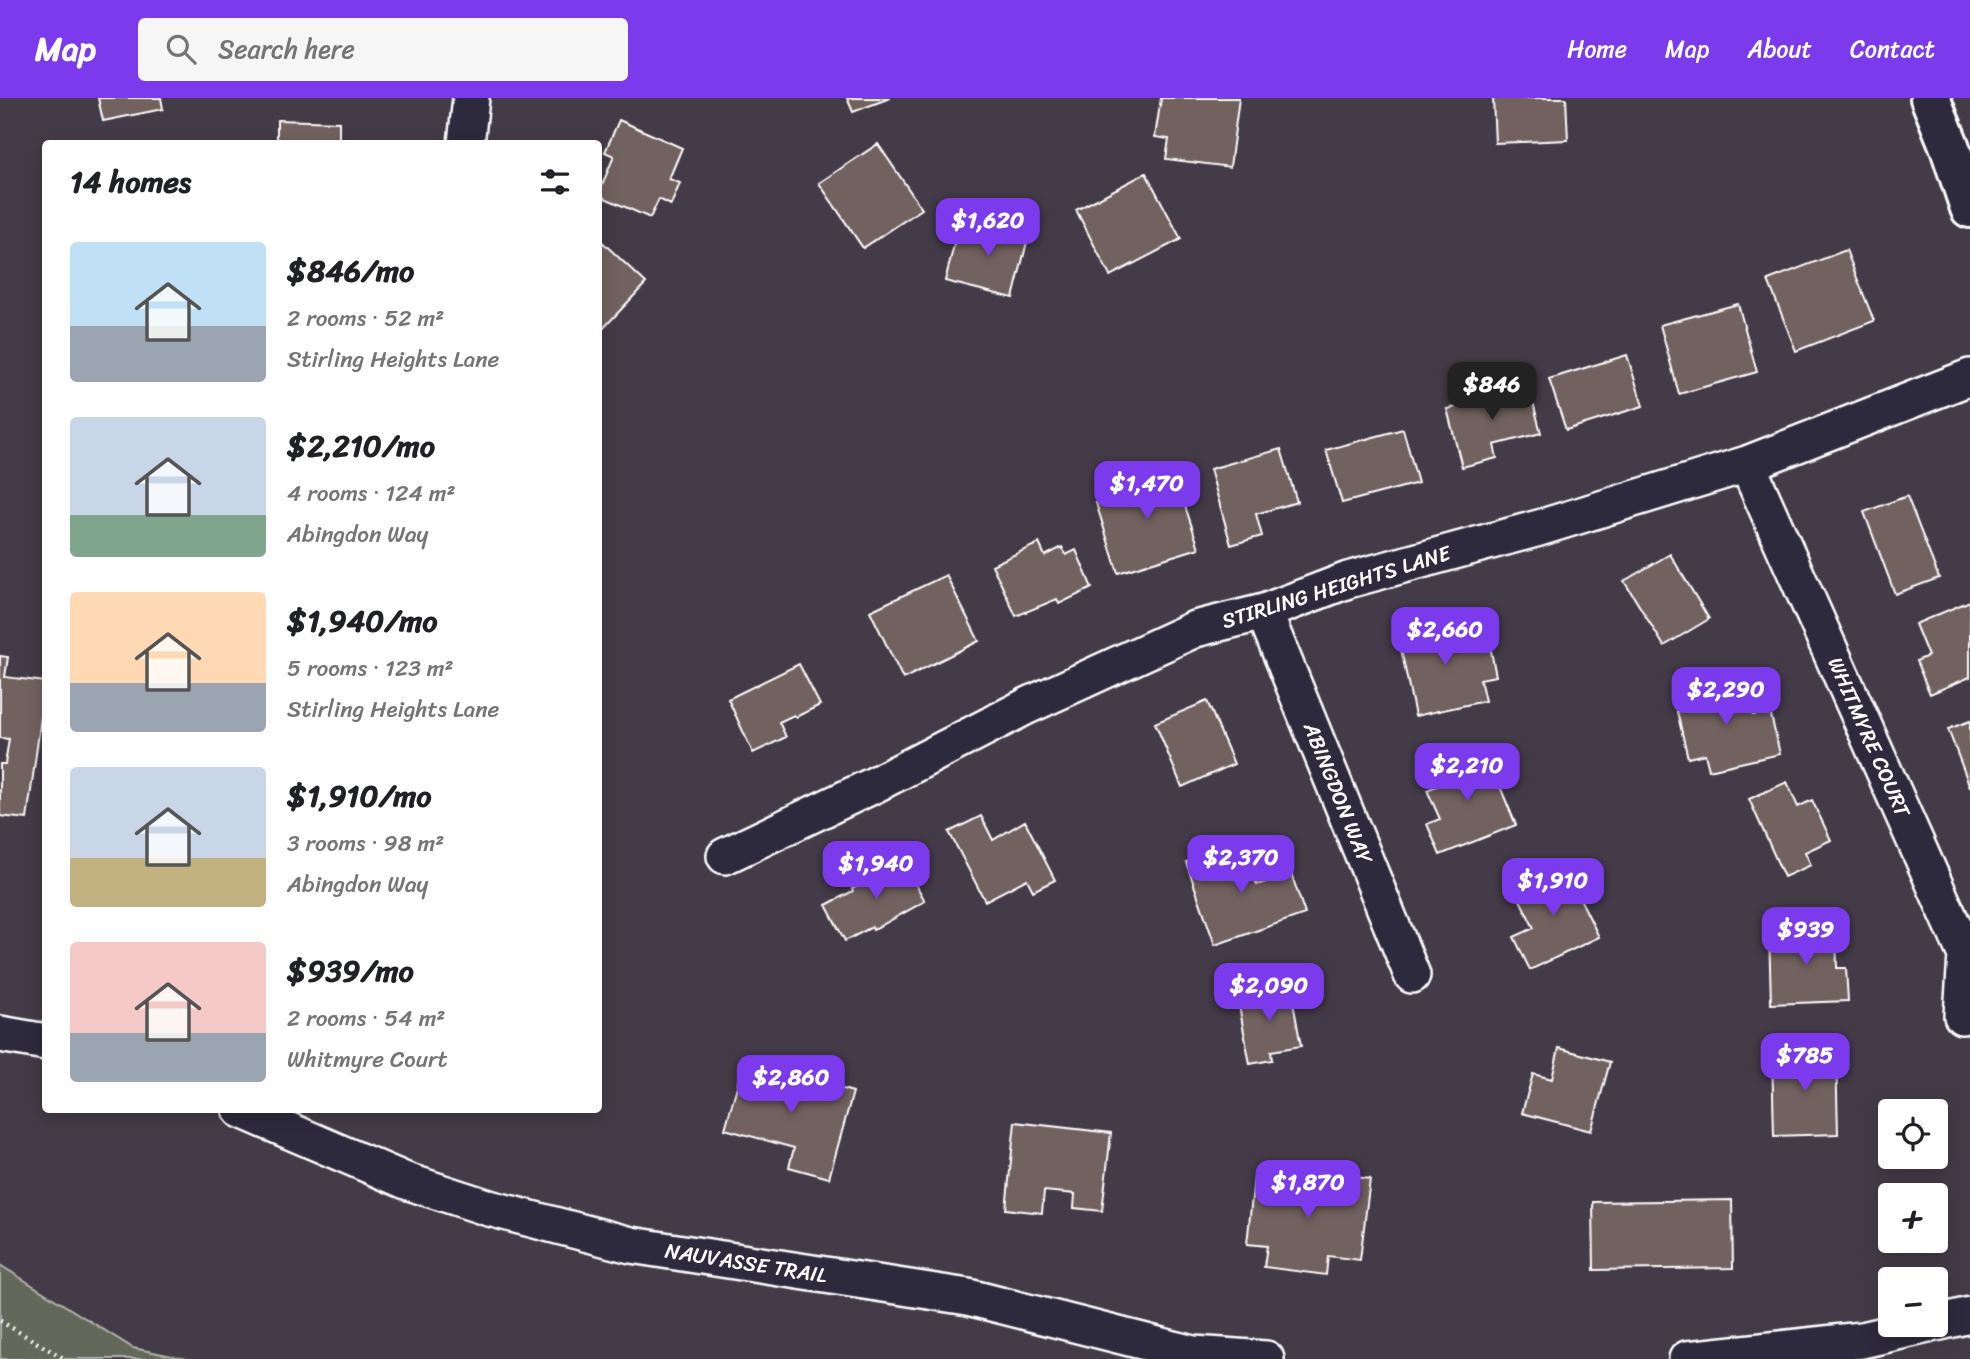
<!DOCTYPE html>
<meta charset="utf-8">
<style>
:root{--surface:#fff;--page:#f6f6f6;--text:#202124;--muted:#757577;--accent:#7c3aed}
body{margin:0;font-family:Sriracha,sans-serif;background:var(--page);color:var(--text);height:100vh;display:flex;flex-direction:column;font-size:26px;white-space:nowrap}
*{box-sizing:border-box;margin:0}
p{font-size:23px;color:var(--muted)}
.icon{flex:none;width:38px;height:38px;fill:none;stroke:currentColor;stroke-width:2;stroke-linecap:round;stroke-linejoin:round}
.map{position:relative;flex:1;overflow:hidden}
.details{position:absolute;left:42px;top:42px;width:560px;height:973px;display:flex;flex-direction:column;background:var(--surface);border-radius:7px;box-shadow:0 4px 18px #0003}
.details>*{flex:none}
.controls{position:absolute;left:1878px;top:1001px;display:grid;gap:14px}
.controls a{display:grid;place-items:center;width:70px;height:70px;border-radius:7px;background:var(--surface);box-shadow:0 4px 18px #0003;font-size:35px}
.price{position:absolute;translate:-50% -60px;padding:0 16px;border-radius:14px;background:var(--accent);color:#fff;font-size:23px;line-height:46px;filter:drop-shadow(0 2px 4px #0008)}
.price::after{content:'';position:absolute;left:50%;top:42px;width:21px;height:16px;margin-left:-10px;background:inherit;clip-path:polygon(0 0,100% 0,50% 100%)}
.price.selected{background:#222;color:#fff}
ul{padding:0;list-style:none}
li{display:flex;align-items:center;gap:21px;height:175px;padding:0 28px}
li span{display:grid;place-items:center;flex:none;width:196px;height:140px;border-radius:7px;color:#555}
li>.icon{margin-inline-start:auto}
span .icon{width:84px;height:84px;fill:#fffc;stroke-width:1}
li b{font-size:30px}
h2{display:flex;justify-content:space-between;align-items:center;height:84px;padding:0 28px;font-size:30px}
header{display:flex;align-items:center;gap:42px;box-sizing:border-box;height:98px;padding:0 35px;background:var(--accent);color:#fff}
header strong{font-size:33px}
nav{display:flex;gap:38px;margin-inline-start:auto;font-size:24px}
.search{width:490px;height:63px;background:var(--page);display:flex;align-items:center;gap:18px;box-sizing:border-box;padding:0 24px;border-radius:7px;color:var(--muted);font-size:26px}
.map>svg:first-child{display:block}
.green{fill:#64685a;stroke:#b2b4ac;stroke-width:2}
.building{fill:#72625f;stroke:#fff;stroke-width:2}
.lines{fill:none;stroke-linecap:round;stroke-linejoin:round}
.minor-casing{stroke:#fff;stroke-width:40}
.tertiary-casing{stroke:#fff;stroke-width:44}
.path{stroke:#fff;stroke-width:4.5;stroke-dasharray:2 5;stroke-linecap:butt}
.minor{stroke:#2f2a3d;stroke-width:35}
.tertiary{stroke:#2f2a3d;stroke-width:38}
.labels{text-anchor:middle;stroke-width:6;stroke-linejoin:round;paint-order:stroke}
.street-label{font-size:21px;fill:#fff;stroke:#2f2a3d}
</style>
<header>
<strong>Map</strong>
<div class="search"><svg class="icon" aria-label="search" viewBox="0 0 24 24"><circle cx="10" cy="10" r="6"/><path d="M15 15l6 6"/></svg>Search here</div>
<nav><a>Home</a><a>Map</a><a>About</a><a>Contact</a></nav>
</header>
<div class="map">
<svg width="1970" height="1261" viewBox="0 0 1970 1261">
<rect width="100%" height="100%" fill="#433b47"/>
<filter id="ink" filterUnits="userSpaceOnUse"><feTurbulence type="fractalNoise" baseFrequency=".0143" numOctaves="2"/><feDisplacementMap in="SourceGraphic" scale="14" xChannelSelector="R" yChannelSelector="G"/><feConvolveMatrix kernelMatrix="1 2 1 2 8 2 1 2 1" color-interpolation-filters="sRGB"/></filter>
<g filter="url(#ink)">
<path class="green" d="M0,1167L133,1250L187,1261H0Z"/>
<path class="building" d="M98,0H161L163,11L103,23Z
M847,0H890L853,14Z
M1161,0H1239L1230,69L1166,61L1169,41L1155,39Z
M1493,0H1566L1568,42L1495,45Z
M277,22L339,24V46H277Z
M619,22L682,50L669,81L680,85L671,107L659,101L650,120L598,97L614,58L605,54Z
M878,46L922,111L863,150L819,85Z
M1146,75L1181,141L1110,178L1076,112Z
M994,123L1030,132L1013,200L945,183L959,127L991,135Z
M598,140L646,185L598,236Z
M1846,152L1874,223L1796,253L1768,182Z
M1738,206L1757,274L1679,296L1660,227Z
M1627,257L1643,308L1566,332L1549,281Z
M1503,283L1506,295L1529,289L1541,335L1494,347L1497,360L1462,369L1447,311L1474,305L1471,291Z
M1403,331L1418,385L1342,405L1326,352Z
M1281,351L1297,404L1256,416L1262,438L1231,447L1210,371Z
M1146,371L1150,382L1174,375L1199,450L1118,475L1096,405L1124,396L1118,380Z
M1907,398L1939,480L1895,496L1864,414Z
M1039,445L1045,458L1062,449L1066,457L1076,452L1092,490L1059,506L1057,501L1016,518L992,467Z
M1670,456L1709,521L1664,548L1624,483Z
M946,477L979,543L903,581L870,513Z
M1970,503V579L1930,596L1916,563L1928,558L1915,526Z
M1463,523L1467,542L1488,538L1496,578L1480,581L1485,603L1415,618L1398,537Z
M0,558L8,559L5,579L46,584L27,721L0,718V666H5L9,641L0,640Z
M799,566L820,607L796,619L794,617L779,624L786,639L753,655L728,601Z
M1746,584L1753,617L1770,613L1780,656L1709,672L1705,656L1688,660L1674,601Z
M1207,603L1234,666L1182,689L1155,625Z
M1970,623V689L1948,631Z
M1484,650L1516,727L1440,757L1427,726L1440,721L1427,692L1437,688L1430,672Z
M1787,684L1798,709L1812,702L1831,742L1805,754L1811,767L1784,779L1749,701Z
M981,718L993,742L1025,723L1055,782L1033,793L1027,781L985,803L949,734Z
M1241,744L1257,787L1291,775L1305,816L1215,847L1186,764Z
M903,763L925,803L873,832L872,829L845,843L826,807L853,793L852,791L869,782L867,780Z
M1563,766L1599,839L1530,872L1514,839L1534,830L1514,790Z
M1836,829L1837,870H1846L1848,903L1771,906L1769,832Z
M1290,888L1301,948L1271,953L1272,962L1250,966L1237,897Z
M1559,950L1610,964L1591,1033L1522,1015L1533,976L1552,981Z
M1836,953L1838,1036L1774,1038L1772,954Z
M744,963L853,994L829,1080L789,1069L794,1050L725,1031Z
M1015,1024L1111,1035L1102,1113L1074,1110L1075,1096L1044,1093L1042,1115L1006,1111Z
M1285,1071L1370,1081L1360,1162L1328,1158L1326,1177L1264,1169L1267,1148L1247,1146L1254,1080L1284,1084Z
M1732,1102L1733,1170L1594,1172L1593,1104Z"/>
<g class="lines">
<g class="minor-casing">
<path id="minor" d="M466,46L471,0
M1747,366L1966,857L1962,918
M1264,514L1412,877
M725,758L874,687L1027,608L1195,531L1264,514L1348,482L1539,430L1747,366L1970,279
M0,936L46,944
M241,1012L406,1083L489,1110L631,1147L968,1199L1193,1256L1266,1261
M1936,1225L1970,1217
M1687,1261L1862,1242L1928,1227"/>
</g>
<g class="tertiary-casing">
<path id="tertiary" d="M1930,0L1949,47L1970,110"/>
</g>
<path class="path" d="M0,1223L65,1261"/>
<use href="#minor" class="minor"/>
<use href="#tertiary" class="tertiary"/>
</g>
</g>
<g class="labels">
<g class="street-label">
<text transform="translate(1336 489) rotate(-17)" y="7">STIRLING HEIGHTS LANE</text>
<text transform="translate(1869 639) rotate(66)" y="7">WHITMYRE COURT</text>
<text transform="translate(1338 695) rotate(68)" y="7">ABINGDON WAY</text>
<text transform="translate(746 1165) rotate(9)" y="7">NAUVASSE TRAIL</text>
</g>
</g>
</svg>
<div class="controls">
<a><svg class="icon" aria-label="locate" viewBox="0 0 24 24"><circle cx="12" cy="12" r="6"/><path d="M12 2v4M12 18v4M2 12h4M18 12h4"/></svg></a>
<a>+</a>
<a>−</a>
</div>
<b class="price" style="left:988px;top:160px">$1,620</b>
<b class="price selected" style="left:1492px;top:324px">$846</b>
<b class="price" style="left:1147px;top:423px">$1,470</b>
<b class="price" style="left:1445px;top:569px">$2,660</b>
<b class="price" style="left:1726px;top:629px">$2,290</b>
<b class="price" style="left:1467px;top:705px">$2,210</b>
<b class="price" style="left:1241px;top:797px">$2,370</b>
<b class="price" style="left:876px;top:803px">$1,940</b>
<b class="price" style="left:1553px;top:820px">$1,910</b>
<b class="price" style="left:1806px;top:869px">$939</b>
<b class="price" style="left:1269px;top:925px">$2,090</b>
<b class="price" style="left:1805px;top:995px">$785</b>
<b class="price" style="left:791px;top:1017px">$2,860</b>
<b class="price" style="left:1308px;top:1122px">$1,870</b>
<section class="details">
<h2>14 homes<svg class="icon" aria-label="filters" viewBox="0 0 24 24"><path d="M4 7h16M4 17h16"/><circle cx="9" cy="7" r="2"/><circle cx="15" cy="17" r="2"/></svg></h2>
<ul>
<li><span style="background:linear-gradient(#bfe0f5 60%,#9aa5b1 0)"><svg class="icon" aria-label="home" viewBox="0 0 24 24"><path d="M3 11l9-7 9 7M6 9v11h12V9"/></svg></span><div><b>$846/mo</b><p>2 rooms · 52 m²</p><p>Stirling Heights Lane</p></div></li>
<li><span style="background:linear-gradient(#c9d6e8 70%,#7fa58c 0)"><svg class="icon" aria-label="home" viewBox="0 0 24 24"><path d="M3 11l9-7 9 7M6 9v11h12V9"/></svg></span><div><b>$2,210/mo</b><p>4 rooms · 124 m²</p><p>Abingdon Way</p></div></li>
<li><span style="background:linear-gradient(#ffd9b3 65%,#9aa5b1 0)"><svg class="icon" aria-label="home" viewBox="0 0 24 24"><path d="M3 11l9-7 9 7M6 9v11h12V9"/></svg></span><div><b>$1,940/mo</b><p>5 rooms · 123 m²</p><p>Stirling Heights Lane</p></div></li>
<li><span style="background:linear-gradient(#c9d6e8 65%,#c2b280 0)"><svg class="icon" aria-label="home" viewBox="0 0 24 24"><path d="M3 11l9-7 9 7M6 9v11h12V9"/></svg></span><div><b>$1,910/mo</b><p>3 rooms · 98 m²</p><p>Abingdon Way</p></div></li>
<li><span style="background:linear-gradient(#f6c9c9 65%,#9aa5b1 0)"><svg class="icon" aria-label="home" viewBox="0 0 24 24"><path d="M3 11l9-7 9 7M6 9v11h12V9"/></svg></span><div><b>$939/mo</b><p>2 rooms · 54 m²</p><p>Whitmyre Court</p></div></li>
</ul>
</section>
</div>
